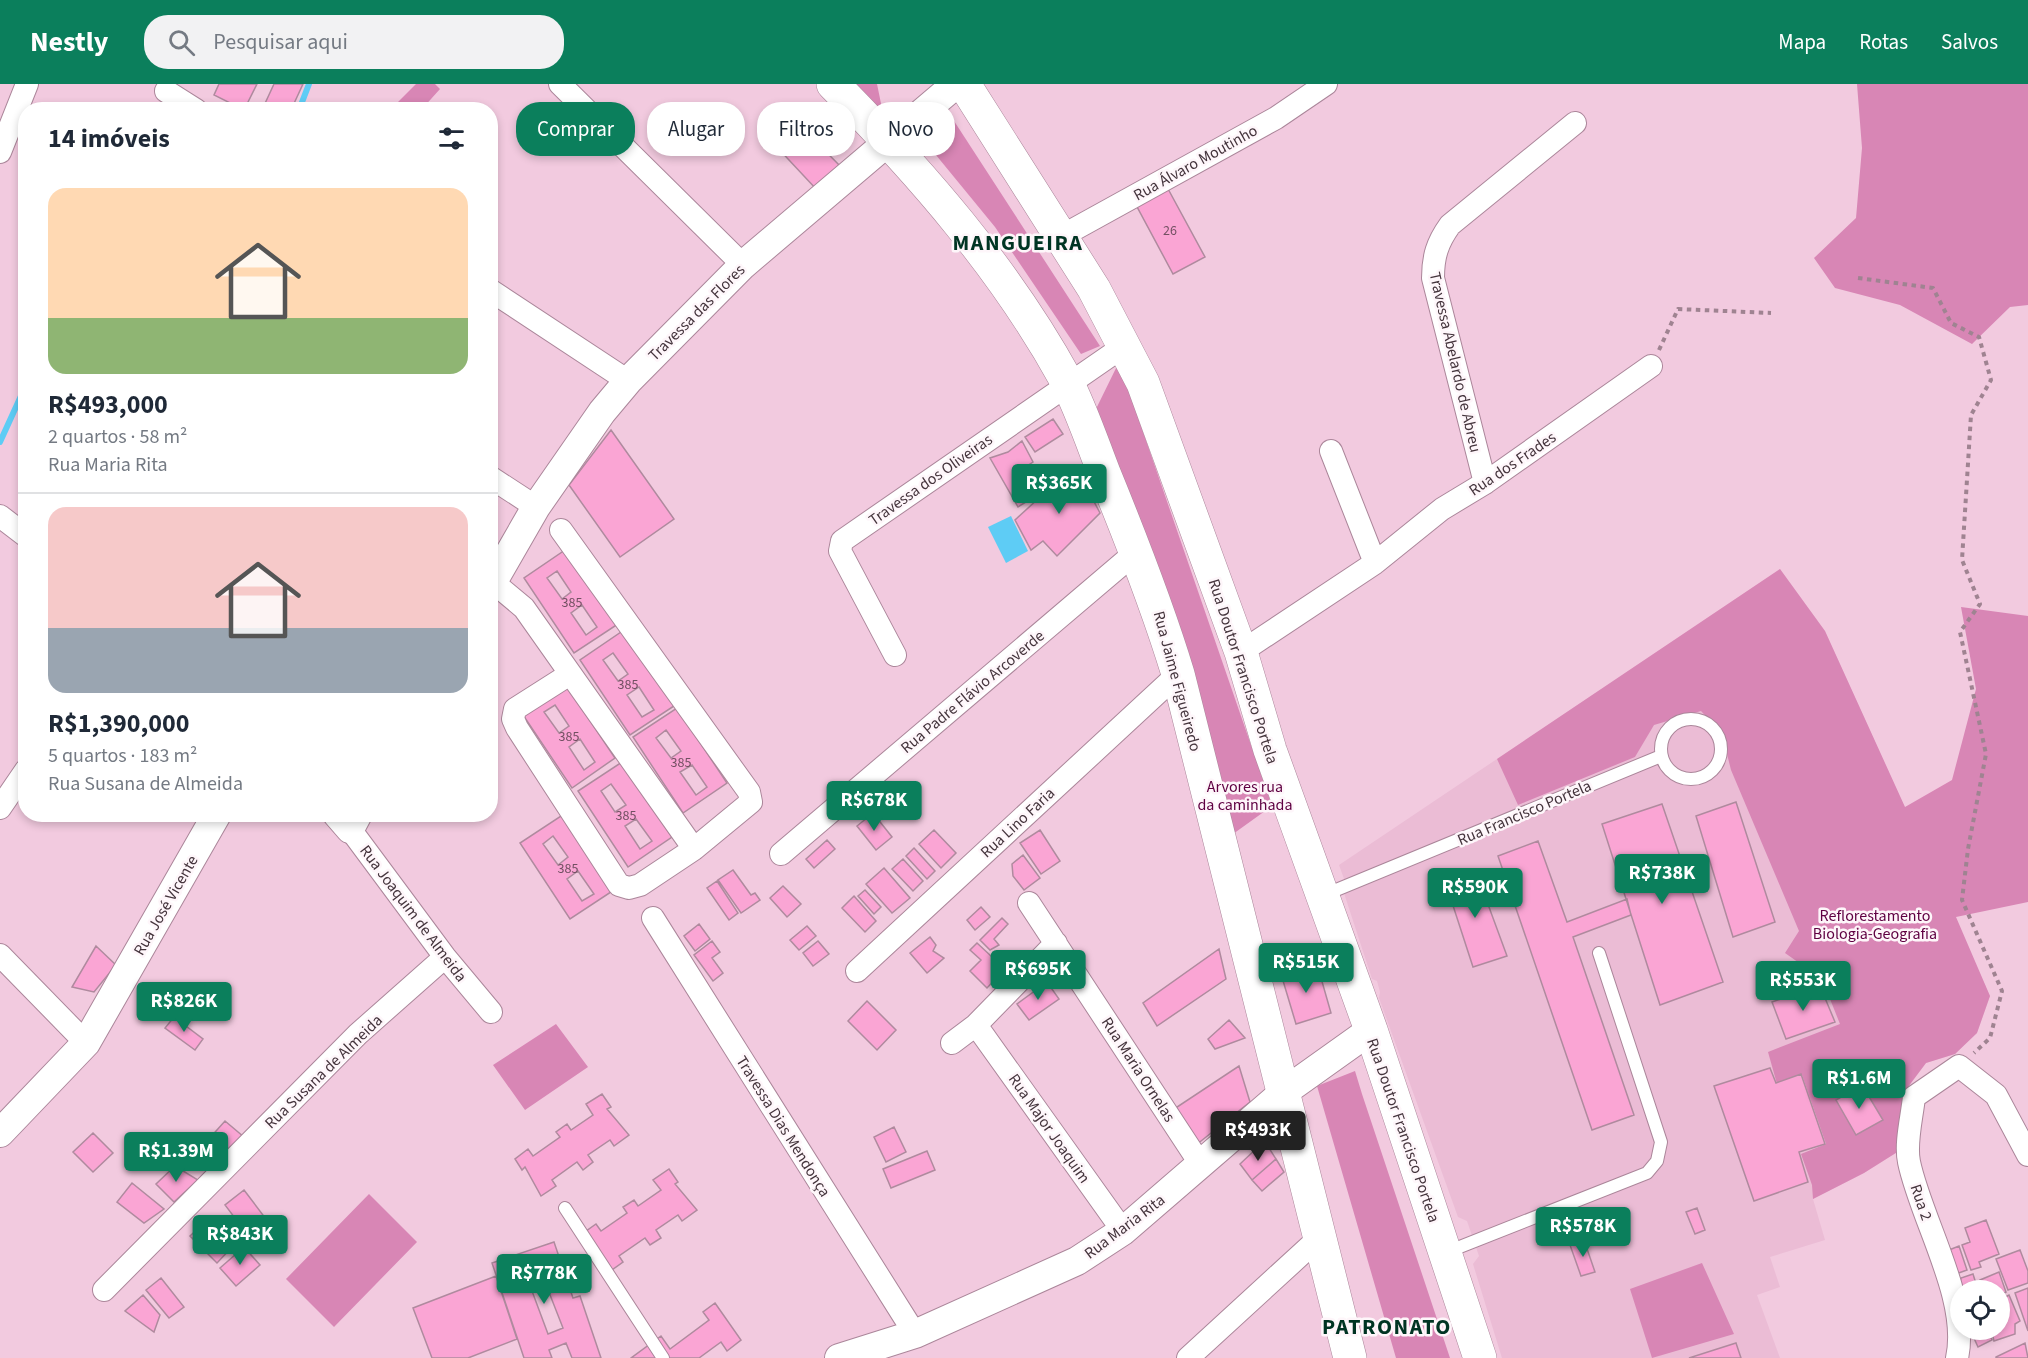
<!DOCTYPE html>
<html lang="pt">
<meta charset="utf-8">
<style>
:root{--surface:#fff;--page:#f2f2f3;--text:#1f2937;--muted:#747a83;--line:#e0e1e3;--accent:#0b7f5c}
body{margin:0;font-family:"Source Sans 3",sans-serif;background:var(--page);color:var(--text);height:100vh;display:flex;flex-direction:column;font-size:22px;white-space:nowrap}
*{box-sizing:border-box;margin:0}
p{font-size:20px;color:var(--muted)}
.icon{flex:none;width:33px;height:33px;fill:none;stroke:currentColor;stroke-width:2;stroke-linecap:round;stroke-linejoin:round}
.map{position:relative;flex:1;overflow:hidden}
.sheet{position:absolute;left:18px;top:18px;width:480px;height:720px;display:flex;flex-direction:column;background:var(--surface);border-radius:24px;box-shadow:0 3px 9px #0003}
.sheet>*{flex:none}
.top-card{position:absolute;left:516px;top:18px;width:570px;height:54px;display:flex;gap:12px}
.controls{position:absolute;left:1950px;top:1196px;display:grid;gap:12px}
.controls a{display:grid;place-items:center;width:60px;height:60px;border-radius:50%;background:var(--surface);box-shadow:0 3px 9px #0003;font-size:30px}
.price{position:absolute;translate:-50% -51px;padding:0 14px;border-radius:6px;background:var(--accent);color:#fff;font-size:20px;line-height:39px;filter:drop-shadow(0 2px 3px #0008)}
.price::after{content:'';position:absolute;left:50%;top:36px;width:18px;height:14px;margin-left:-9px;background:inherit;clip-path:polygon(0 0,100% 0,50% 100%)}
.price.active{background:#222;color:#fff}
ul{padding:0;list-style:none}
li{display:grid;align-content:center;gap:12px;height:318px;padding:0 30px}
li+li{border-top:2px solid var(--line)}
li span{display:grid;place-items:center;height:186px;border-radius:18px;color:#555}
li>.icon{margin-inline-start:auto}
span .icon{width:108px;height:108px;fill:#fffc;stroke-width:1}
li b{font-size:26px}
h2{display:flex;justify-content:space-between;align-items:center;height:72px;padding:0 30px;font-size:26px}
.chip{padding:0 21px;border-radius:24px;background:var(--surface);box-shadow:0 3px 9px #0003;font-size:21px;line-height:54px}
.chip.active{background:var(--accent);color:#fff}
header{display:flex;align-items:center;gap:36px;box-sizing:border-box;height:84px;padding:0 30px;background:var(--accent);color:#fff}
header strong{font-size:28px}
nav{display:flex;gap:33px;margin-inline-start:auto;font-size:21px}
.search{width:420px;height:54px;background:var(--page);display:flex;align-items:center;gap:15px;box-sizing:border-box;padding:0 21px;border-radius:24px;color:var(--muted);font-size:22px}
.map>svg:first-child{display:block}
.built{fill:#ebbcd5}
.green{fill:#d886b5}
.water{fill:#5eccf5}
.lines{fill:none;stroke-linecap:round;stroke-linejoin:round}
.stream{stroke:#5eccf5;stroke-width:6}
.building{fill:#faa5d4;stroke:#af8a9e;stroke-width:1.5;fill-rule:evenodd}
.service-casing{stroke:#ab869a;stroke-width:14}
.minor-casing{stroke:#ab869a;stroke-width:24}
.tertiary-casing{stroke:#ab869a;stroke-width:30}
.primary-casing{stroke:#ab869a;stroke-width:34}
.path{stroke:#9f8391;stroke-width:4;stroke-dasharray:4.5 4.5;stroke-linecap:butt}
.service{stroke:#fff;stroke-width:12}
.minor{stroke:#fff;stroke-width:22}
.tertiary{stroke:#fff;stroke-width:28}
.primary{stroke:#fff;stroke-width:33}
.labels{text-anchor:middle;stroke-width:5;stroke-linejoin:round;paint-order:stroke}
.number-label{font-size:14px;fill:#725062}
.street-label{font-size:16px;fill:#44343c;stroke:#fef6fa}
.park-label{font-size:16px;fill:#5f0042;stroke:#fef6fa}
.district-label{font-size:22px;font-weight:bold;letter-spacing:1.5px;fill:#003423;stroke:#fef6fa}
</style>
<header>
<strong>Nestly</strong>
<div class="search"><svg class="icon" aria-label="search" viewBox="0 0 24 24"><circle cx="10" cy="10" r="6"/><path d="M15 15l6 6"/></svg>Pesquisar aqui</div>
<nav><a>Mapa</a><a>Rotas</a><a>Salvos</a></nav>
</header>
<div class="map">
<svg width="2028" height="1274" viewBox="0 0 2028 1274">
<rect width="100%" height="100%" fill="#f2cadf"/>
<path class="built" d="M1780,485L1825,547L1990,912L1977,949L1955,970L1926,979L1908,1003L1899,1067L1864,1089L1813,1115L1825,1156L1770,1173L1780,1203L1757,1211L1780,1274H1502L1473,1180L1479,1172L1467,1137L1458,1133L1379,914L1380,908L1377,897L1372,895L1344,809L1347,803L1339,781Z"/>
<path class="green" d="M416,0H435L440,5L422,25H391Z
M851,0H877L884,34Z
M1857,0H2028V221L2010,223L1972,260L1900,221L1835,204L1814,174L1856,134L1862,64Z
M943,20L1100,262L1081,270L995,143L913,43Z
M1119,278L1272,722L1233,750L1095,327Z
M1780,485L1825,547L1905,723L1952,696L1976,605L1961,523L2028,532V818L1956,833L1990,912L1977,949L1955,970L1926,979L1908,1003L1899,1067L1864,1089L1813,1115L1812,1101L1801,1070L1826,1060L1802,991L1777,1000L1768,968L1840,940L1822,895L1785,869L1799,847L1731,686L1722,650L1701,627L1654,641L1635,673L1518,721L1497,675Z
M556,940L588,983L525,1026L493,981Z
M1355,987L1362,1010L1450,1274H1396L1317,1002Z
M369,1110L417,1158L334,1243L286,1195Z
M1702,1179L1734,1250L1652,1274L1630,1205Z"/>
<path class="water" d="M1011,432L1028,467L1006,479L988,443Z"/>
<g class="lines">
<path class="stream" d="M299,26L309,0
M0,358L26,301"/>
</g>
<path class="building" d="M219,0H257L244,26L214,11Z
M274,0H303L291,26H262Z
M782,23L841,83L817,106L760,45Z
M1167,103L1205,173L1173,190L1135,119Z
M1053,335L1063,350L1035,368L1025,353Z
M611,346L674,435L620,473L569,401Z
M1022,357L1033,378L1027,382L1042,408L1018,423L990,374L1008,368Z
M1064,391L1082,399L1089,397L1093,407L1090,410L1100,429L1057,472L1043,457L1031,466L1015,436Z
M568,464L618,540L574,569L524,494ZM557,487L571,508L562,515L547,494ZM582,521L597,543L586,551L571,529Z
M624,546L674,622L630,651L580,576ZM613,569L628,590L618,597L603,576ZM639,603L654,626L642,633L627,611Z
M565,599L615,674L572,704L521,628ZM555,621L569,642L559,649L544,628ZM580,655L595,678L584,686L569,663Z
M677,624L727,699L683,729L633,653ZM666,646L681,667L671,674L656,654ZM692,681L707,703L696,711L680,688Z
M622,678L672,753L628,783L578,707ZM611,700L626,721L615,728L601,707ZM636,735L652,757L640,765L625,742Z
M1736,718L1775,838L1733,853L1696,732Z
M1662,720L1723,898L1660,921L1602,740Z
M873,729L892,753L876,766L857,742Z
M564,730L614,806L570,835L520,759ZM553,752L568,773L558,781L543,760ZM578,787L594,810L582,817L567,795Z
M934,746L956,769L941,784L919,760Z
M1040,746L1060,777L1041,790L1020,759Z
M827,756L835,765L814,784L806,775Z
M1538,757L1567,838L1627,815L1631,831L1573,853L1634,1031L1592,1046L1498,772Z
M914,764L935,787L927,795L906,772Z
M1023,771L1040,794L1024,806L1013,792L1012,780Z
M903,775L923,797L913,807L892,785Z
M884,784L910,814L892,829L866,800Z
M1475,785L1507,872L1473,883L1445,797Z
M733,786L751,811L755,809L760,816L741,829L718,796Z
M717,797L738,829L729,836L707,804Z
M783,802L801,820L787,833L770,814Z
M865,806L881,823L874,830L858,812Z
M854,812L876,837L865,848L842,824Z
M981,823L990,833L975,846L967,836Z
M1002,834L1008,840L994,855L999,861L990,866L980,856Z
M699,840L710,855L695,867L684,852Z
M807,842L816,852L799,866L790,856Z
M930,853L936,861L933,867L944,874L927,889L910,869Z
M712,857L720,868L712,874L723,889L713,897L694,871Z
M818,857L829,870L813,882L803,869Z
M977,859L1005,885L987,904L970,887L981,876L970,866Z
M96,862L116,881L94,908L72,903Z
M1219,865L1226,895L1157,942L1143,919Z
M1317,880L1331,929L1296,940L1281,890Z
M1047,898L1059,915L1029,936L1017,920Z
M1820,902L1835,938L1786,955L1772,918Z
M867,917L896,946L877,966L848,937Z
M174,933L203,955L195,966L165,944Z
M1229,936L1245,954L1215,965L1208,955Z
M1239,982L1250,1018L1191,1065L1168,1029Z
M1770,984L1776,999L1801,990L1825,1060L1799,1068L1808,1098L1754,1117L1714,1002Z
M1862,1001L1883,1036L1856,1051L1836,1016Z
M602,1010L611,1023L607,1025L629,1051L614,1062L610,1056L588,1071L593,1078L583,1086L577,1078L552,1096L556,1102L541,1112L525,1083L522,1086L515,1075L528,1065L533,1072L560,1053L556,1048L567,1040L571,1046L593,1031L586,1020Z
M225,1037L244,1053L227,1072L208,1056Z
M894,1043L906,1068L886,1078L874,1053Z
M93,1049L113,1069L93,1088L73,1068Z
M1257,1064H1269L1276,1075L1252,1096L1240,1080Z
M927,1067L935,1086L891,1104L883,1085Z
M1276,1075L1284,1088L1262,1107L1252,1096Z
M175,1082L198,1096L174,1118L156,1100Z
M669,1085L678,1098L675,1100L697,1126L682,1137L678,1131L656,1146L661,1154L650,1161L645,1154L619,1172L623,1178L609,1188L582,1150L596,1140L601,1147L627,1129L623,1123L634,1116L638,1122L661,1106L653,1096Z
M132,1099L164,1125L144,1139L117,1118Z
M244,1106L266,1135L247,1150L225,1121Z
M1697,1124L1705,1146L1695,1150L1686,1128Z
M208,1135L234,1161L217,1179L190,1152Z
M1986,1136L1999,1170L1979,1178L1981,1183L1971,1186L1962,1161L1970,1158L1965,1144Z
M1584,1156L1595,1188L1581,1192L1570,1161Z
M554,1158L573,1214L580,1212L601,1274H572L566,1259L549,1266L552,1274H524L492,1179ZM543,1193L563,1244L548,1250L529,1199Z
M1959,1162L1967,1186L1953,1191L1944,1168Z
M244,1163L260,1181L236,1202L220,1184Z
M2020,1166L2028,1187V1199L2008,1206L1996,1175Z
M1999,1188L2006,1208L2000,1211V1206H1984L1980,1196Z
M1973,1190L1978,1206L1958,1207L1961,1194Z
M496,1192L517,1255L468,1274H432L413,1224Z
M161,1194L184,1223L169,1234L146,1206Z
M2028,1204V1247L2015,1209Z
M143,1211L160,1231L154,1248L125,1227Z
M2009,1211L2020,1237L2015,1240V1250L1994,1257L1991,1245H2000V1216Z
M715,1219L741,1256L727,1267L721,1258L699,1274H631L661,1252L670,1265L709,1236L703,1228Z
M1964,1245H1987L1992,1256L1978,1263L1973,1252L1966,1255Z
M1736,1259L1741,1274H1689Z
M2025,1259L2028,1274H1996V1273Z"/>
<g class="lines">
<g class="service-casing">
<path id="service" d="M1661 665a30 30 0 1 1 60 0a30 30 0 1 1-60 0Z
M1324,811L1661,672
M565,1124L663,1274
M1447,1168L1647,1089L1657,1077L1661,1058L1599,869"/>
</g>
<g class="minor-casing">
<path id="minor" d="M560,0L743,181
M166,7L196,26
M0,68L27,0
M1062,152L1276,34L1326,0
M490,206L628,297
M1331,367L1375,479
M490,393L536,423
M1485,399L1433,194C1433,173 1437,159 1450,141L1575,39
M0,432L26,452
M561,446L749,708L751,718L694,765L640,801L629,804L619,801L517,644L513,635L515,625L570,590
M493,498L524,524L694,765
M1241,568L1375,479L1442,425L1485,399L1651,282
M895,571L840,467L842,457L1124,262
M0,724L26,686
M350,745L445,873L491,928
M781,770L1136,468
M1029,819L1201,1081
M653,834L915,1250
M0,871L86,959
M857,887L1178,590
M976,941L1123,1147
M952,959L976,941L1056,859
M104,1206L358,950L445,873
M1188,1274L1320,1153
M1957,1274C1970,1215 1921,1136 1909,1078C1905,1059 1912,1033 1914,1013L1959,982L1996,1011L2028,1071"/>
</g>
<g class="tertiary-casing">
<path id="tertiary" d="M490,503L536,423L602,328L628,297L743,181L956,0
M337,730L350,745L358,730
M0,1049L86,959L217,730
M839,1274L915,1250L1077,1177L1123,1147L1284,1008L1371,946"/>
</g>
<g class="primary-casing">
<path id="primary" d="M833,0C921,89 1005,185 1066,296C1081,325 1092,358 1104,389C1131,455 1157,521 1178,590L1350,1274
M964,0L1094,205L1143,299L1241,568L1270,666L1371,946L1480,1274"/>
</g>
<path class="path" d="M1858,194L1933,204L1951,239L1979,253L1991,296L1971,331L1962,476L1980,520L1960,548L1986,670L1968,765L1962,816L2002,907L1990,954L1974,969
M1659,266L1678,225L1771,229"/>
<use href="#service" class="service"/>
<use href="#minor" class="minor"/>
<use href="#tertiary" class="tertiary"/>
<use href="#primary" class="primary"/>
</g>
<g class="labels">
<g class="number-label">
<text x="1170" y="151">26</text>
<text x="572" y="523">385</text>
<text x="628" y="605">385</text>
<text x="569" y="657">385</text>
<text x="681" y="683">385</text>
<text x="626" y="736">385</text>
<text x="568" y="789">385</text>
</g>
<g class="street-label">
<text transform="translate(1195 78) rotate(-29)" y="6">Rua Álvaro Moutinho</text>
<text transform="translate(696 228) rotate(-45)" y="6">Travessa das Flores</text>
<text transform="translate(1456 278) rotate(77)" y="6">Travessa Abelardo de Abreu</text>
<text transform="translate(1512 379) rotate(-34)" y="6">Rua dos Frades</text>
<text transform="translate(930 395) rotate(-35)" y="6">Travessa dos Oliveiras</text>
<text transform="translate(1244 587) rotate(72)" y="6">Rua Doutor Francisco Portela</text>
<text transform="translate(1178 597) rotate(75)" y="6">Rua Jaime Figueiredo</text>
<text transform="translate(972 607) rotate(-40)" y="6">Rua Padre Flávio Arcoverde</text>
<text transform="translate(1524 728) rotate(-23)" y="6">Rua Francisco Portela</text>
<text transform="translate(1017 738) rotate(-43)" y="6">Rua Lino Faria</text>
<text transform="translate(165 821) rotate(-60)" y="6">Rua José Vicente</text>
<text transform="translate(414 829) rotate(53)" y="6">Rua Joaquim de Almeida</text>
<text transform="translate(1139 985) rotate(57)" y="6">Rua Maria Ornelas</text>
<text transform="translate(323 987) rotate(-44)" y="6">Rua Susana de Almeida</text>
<text transform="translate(784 1042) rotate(58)" y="6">Travessa Dias Mendonça</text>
<text transform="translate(1050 1044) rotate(55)" y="6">Rua Major Joaquim</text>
<text transform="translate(1404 1046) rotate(71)" y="6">Rua Doutor Francisco Portela</text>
<text transform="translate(1922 1118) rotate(71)" y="6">Rua 2</text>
<text transform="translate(1124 1142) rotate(-37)" y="6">Rua Maria Rita</text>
</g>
<g class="park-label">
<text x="1245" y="708">Arvores rua<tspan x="1245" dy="18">da caminhada</tspan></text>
<text x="1875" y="837">Reflorestamento<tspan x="1875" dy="18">Biologia-Geografia</tspan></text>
</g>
<g class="district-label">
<text x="1018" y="166">MANGUEIRA</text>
<text x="1387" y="1250">PATRONATO</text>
</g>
</g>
</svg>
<div class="controls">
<a><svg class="icon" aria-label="locate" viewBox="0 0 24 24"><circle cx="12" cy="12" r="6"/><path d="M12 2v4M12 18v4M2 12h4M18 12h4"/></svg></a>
</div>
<b class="price" style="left:1059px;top:431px">R$365K</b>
<b class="price" style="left:874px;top:748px">R$678K</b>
<b class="price" style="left:1662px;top:821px">R$738K</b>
<b class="price" style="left:1475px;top:835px">R$590K</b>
<b class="price" style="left:1306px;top:910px">R$515K</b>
<b class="price" style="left:1038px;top:917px">R$695K</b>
<b class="price" style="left:1803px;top:928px">R$553K</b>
<b class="price" style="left:184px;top:949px">R$826K</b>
<b class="price" style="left:1859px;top:1026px">R$1.6M</b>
<b class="price active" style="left:1258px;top:1078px">R$493K</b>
<b class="price" style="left:176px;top:1099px">R$1.39M</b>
<b class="price" style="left:1583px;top:1174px">R$578K</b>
<b class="price" style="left:240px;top:1182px">R$843K</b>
<b class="price" style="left:544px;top:1221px">R$778K</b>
<div class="top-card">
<a class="chip active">Comprar</a>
<a class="chip">Alugar</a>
<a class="chip">Filtros</a>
<a class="chip">Novo</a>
</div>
<section class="sheet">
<h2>14 imóveis<svg class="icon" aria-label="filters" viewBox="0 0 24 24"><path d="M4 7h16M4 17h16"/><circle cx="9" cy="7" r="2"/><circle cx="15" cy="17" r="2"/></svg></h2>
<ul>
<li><span style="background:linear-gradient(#ffd9b3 70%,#8fb573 0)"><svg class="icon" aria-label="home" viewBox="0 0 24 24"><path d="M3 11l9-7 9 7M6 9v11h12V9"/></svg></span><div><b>R$493,000</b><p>2 quartos · 58 m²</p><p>Rua Maria Rita</p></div></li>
<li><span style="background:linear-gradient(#f6c9c9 65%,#9aa5b1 0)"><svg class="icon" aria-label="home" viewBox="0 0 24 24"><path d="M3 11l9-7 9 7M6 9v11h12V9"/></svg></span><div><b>R$1,390,000</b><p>5 quartos · 183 m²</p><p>Rua Susana de Almeida</p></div></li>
</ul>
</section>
</div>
